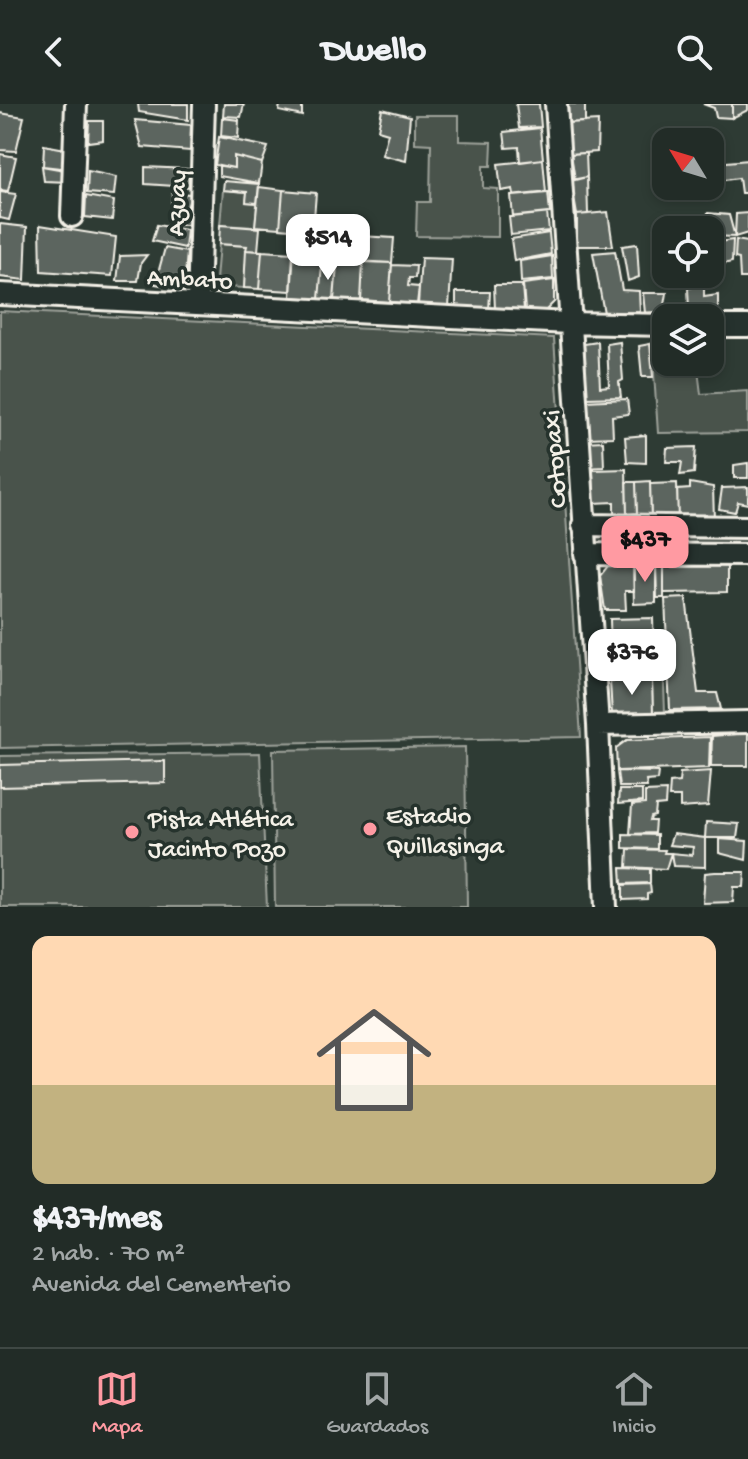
<!DOCTYPE html>
<html lang="es">
<meta charset="utf-8">
<style>
:root{--surface:#222c27;--page:#2a342f;--text:#f1f3f6;--muted:#a2a7a7;--line:#3f4844;--accent:#ff9aa2}
body{margin:0;font-family:"Gochi Hand",sans-serif;background:var(--page);color:var(--text);height:100vh;display:flex;flex-direction:column;font-size:30px;white-space:nowrap}
*{box-sizing:border-box;margin:0}
p{font-size:26px;color:var(--muted)}
.icon{flex:none;width:44px;height:44px;fill:none;stroke:currentColor;stroke-width:2;stroke-linecap:round;stroke-linejoin:round}
.map{position:relative;height:803px;overflow:hidden}
.sheet{display:flex;flex-direction:column;background:var(--surface);flex:1}
.sheet>*{flex:none}
.needle{width:52px;rotate:308deg}
.controls{position:absolute;left:652px;top:24px;display:grid;gap:16px}
.controls a{display:grid;place-items:center;width:72px;height:72px;border-radius:16px;background:var(--surface);box-shadow:0 4px 12px #0003,0 0 0 2px var(--line);font-size:40px}
.price{position:absolute;translate:-50% -68px;padding:0 18px;border-radius:16px;background:#fff;color:#222;font-size:26px;line-height:52px;filter:drop-shadow(0 2px 4px #0008)}
.price::after{content:'';position:absolute;left:50%;top:48px;width:24px;height:18px;margin-left:-12px;background:inherit;clip-path:polygon(0 0,100% 0,50% 100%)}
.price.current{background:var(--accent);color:#111}
ul{padding:0;list-style:none}
li{display:grid;align-content:center;gap:16px;height:424px;padding:0 32px}
li span{display:grid;place-items:center;height:248px;border-radius:16px;color:#555}
li>.icon{margin-inline-start:auto}
span .icon{width:144px;height:144px;fill:#fffc;stroke-width:1}
li b{font-size:34px}
header{display:flex;justify-content:space-between;align-items:center;height:104px;padding:0 32px;background:var(--surface);font-size:36px;font-weight:700}
.menu{display:flex;justify-content:space-around;align-items:center;height:112px;border-top:2px solid var(--line);background:var(--surface);font-size:22px;color:var(--muted)}
.menu a{display:grid;justify-items:center;gap:4px}
.menu .current{color:var(--accent)}
.map>svg:first-child{display:block}
.green{fill:#48524c;stroke:#9ea29a;stroke-width:2}
.building{fill:#5c655e;stroke:#f4f1e8;stroke-width:2}
.lines{fill:none;stroke-linecap:round;stroke-linejoin:round}
.minor-casing{stroke:#f4f1e8;stroke-width:26}
.minor{stroke:#26332d;stroke-width:20}
.poi-dot{fill:#ff9aa2;stroke:#26332d;stroke-width:3}
.labels{text-anchor:middle;stroke-width:7;stroke-linejoin:round;paint-order:stroke}
.street-label{font-size:26px;fill:#f4f1e8;stroke:#26332d}
.poi-label{font-size:26px;fill:#f4f1e8;stroke:#26332d;text-anchor:start}
</style>
<header><svg class="icon" aria-label="back" viewBox="0 0 24 24"><path d="M15 5l-7 7 7 7"/></svg>Dwello<svg class="icon" aria-label="search" viewBox="0 0 24 24"><circle cx="10" cy="10" r="6"/><path d="M15 15l6 6"/></svg></header>
<div class="map">
<svg width="748" height="803" viewBox="0 0 748 803">
<rect width="100%" height="100%" fill="#2e3b34"/>
<filter id="ink" filterUnits="userSpaceOnUse"><feTurbulence type="fractalNoise" baseFrequency=".0125" numOctaves="2"/><feDisplacementMap in="SourceGraphic" scale="16" xChannelSelector="R" yChannelSelector="G"/><feConvolveMatrix kernelMatrix="1 2 1 2 8 2 1 2 1" color-interpolation-filters="sRGB"/></filter>
<g filter="url(#ink)">
<path class="green" d="M415,11H459V37L492,38L491,62H483V84L498,85V133L416,132L417,98H430L431,40L415,39Z
M223,86L247,88L246,98L257,99L255,123L220,121Z
M219,140L247,142L244,184L227,183L216,176Z
M0,207L554,234L581,633L0,644Z
M652,239H666V258H697L701,290L748,287V328L658,329Z
M748,431V442L598,443V432Z
M663,551L665,609L653,610L651,552Z
M465,643L467,803H275L273,646Z
M260,649L267,803H0V652Z"/>
<path class="building" d="M138,0H188V16L139,8Z
M224,0H244L241,13L223,12Z
M280,0H302V12L279,7Z
M516,0H539L541,23L519,24Z
M568,0H585V18L569,19Z
M703,0H732V14L716,13L714,4Z
M732,0H748V6L732,14Z
M382,5L410,12L406,57L382,51L388,29L378,26Z
M0,9L24,13L16,47L0,46Z
M222,14L239,16L238,34L221,32Z
M135,16L191,21L190,47L142,43Z
M89,17H103V36L88,38Z
M598,17L597,48L568,50L564,19Z
M540,24L543,55L520,58L519,43L506,44L504,28Z
M219,33L268,43L262,59L234,52V64L215,61Z
M44,41L71,46L69,65L43,62Z
M586,49L587,73L575,76L571,50Z
M0,50L16,53L8,87L0,86Z
M234,52L262,59L259,79L219,72V61L234,64Z
M543,55L546,89L514,92L513,85L501,87L498,60Z
M748,56V89H741L739,74L717,77L716,59Z
M42,62L70,67L69,78L44,77Z
M145,63L188,65L189,83L145,80Z
M88,67L116,73L114,91L87,89Z
M587,73L588,110L577,111L571,76Z
M224,77L259,80L257,99L246,98L247,88L223,86Z
M259,83L283,86L280,124L255,122Z
M283,86L316,89L313,127L280,124Z
M0,88L16,90L9,116L0,114Z
M548,88L550,109L513,113L511,92Z
M172,89L191,90L186,108L171,103Z
M86,92L114,97L112,116L85,113Z
M173,107L189,108L188,121H173Z
M608,108L613,142H577V111Z
M547,109L549,127L511,131L509,113Z
M708,109L729,111L735,133L710,132V126H704Z
M748,109V129L735,133L736,110Z
M0,120L27,123L25,176L0,173Z
M40,121L116,133L112,172L41,167Z
M157,121L187,126L185,144L152,137Z
M220,121L260,124L258,147L246,146L247,142L219,140Z
M549,129L551,150L514,157L511,135Z
M342,131L394,134L392,159L340,156Z
M733,136L732,158L710,163V148L719,147L718,138Z
M736,136L748,138V174H740L739,155L735,154Z
M637,140L639,173L628,177L622,142Z
M165,144L187,148L184,185L155,180Z
M294,145L319,147V158L322,161L319,195L291,193Z
M246,146L262,147L259,185L244,184Z
M262,147L293,149L291,187L259,185Z
M615,147L622,186L639,187L640,208L604,209L593,149Z
M147,151L141,159L138,177H117L120,152Z
M552,152L553,175L521,178L520,157Z
M421,154L452,155L449,203L418,201Z
M337,156L363,158L361,198L334,196Z
M363,158L392,159L389,198L361,196Z
M322,161L337,162L334,196L319,195Z
M392,161L416,162L415,174H409L408,182L419,183L417,200L389,198Z
M681,170H704L706,178L683,182Z
M554,176V198L546,206H525L523,180Z
M494,181H522L524,206H495Z
M704,181V193L718,191V206H689L688,184Z
M456,188H490L489,207H456Z
M643,189H667L664,207L645,209Z
M598,238L600,283L609,282L607,240L620,238L623,276L619,278L621,293L587,294L584,240Z
M650,240L653,273H642L639,242Z
M627,295L629,310L612,312L613,333L588,334L585,297Z
M646,331V359L627,358L625,333Z
M603,337L604,363L585,364L583,338Z
M696,343L694,369L680,371L682,358H666L667,344Z
M748,359V374H734V361Z
M626,365L627,410H614V398L594,399L593,366Z
M650,377L651,411L637,412L636,378Z
M626,378H636L637,409L627,410Z
M677,379L678,416L651,417L650,380Z
M690,379L713,383L714,415L678,416L677,386L690,385Z
M748,383V400L738,398L735,408L719,405L722,384Z
M656,460H664V494H657Z
M633,461H656V499L634,500Z
M608,462H634V487H625L626,506H605L600,472Z
M727,462V488L664,489V463Z
M686,494L698,589H717L721,605L670,606L665,495Z
M653,514L654,548L611,549L610,515Z
M638,551V564L612,565L611,552Z
M639,564V576L612,577V565Z
M652,575L653,610L612,611L610,577Z
M748,629V662H711L712,632Z
M710,633L709,664L617,667L616,644L627,636Z
M165,657V679L0,683V661Z
M617,667L658,668L657,676L646,677L647,683H619Z
M711,667L708,702L680,704V693H669L670,679L679,678L680,669Z
M619,686H642V698L618,700Z
M666,687L665,701L656,702L655,712L651,713L650,717H655L654,729L630,730L632,701L645,700V688Z
M706,718L739,720L737,734H705Z
M623,730L657,731V745L623,744Z
M673,730L705,734V763L673,762L671,749L692,751L693,743L669,741Z
M719,735L747,737L746,756L719,749Z
M628,745L665,746L664,749H671L666,765L627,763Z
M621,764L650,765V779L622,780Z
M715,768H745L744,783H734L733,798L703,799L705,769Z
M650,780L651,789L647,790V795L623,796V781Z"/>
<g class="lines">
<g class="minor-casing">
<path id="minor" d="M556,0L598,621L606,803
M72,112L76,0
M0,190L569,219L666,221
M198,200L204,0
M710,222H748
M583,421L748,423
M585,450L748,451
M598,621L748,618"/>
</g>
<use href="#minor" class="minor"/>
</g>
</g>
<g class="poi-dot">
<circle cx="370" cy="725" r="8"/>
<circle cx="132" cy="728" r="8"/>
</g>
<g class="labels">
<g class="street-label">
<text transform="translate(175 99) rotate(-88)" y="9">Azuay</text>
<text transform="translate(190 173) rotate(3)" y="9">Ambato</text>
<text transform="translate(553 355) rotate(-94)" y="9">Cotopaxi</text>
</g>
<g class="poi-label">
<text x="386" y="719">Estadio<tspan x="386" dy="30">Quillasinga</tspan></text>
<text x="148" y="722">Pista Atlética<tspan x="148" dy="30">Jacinto Pozo</tspan></text>
</g>
</g>
</svg>
<div class="controls">
<a><svg class="needle" viewBox="-14 -14 28 28"><path d="M0-13l5 13h-10z" fill="#e53935"/><path d="M0 13l5-13h-10z" fill="#a2a7a7"/></svg></a>
<a><svg class="icon" aria-label="locate" viewBox="0 0 24 24"><circle cx="12" cy="12" r="6"/><path d="M12 2v4M12 18v4M2 12h4M18 12h4"/></svg></a>
<a><svg class="icon" aria-label="layers" viewBox="0 0 24 24"><path d="M12 4l9 5-9 5-9-5zM3 14l9 5 9-5"/></svg></a>
</div>
<b class="price" style="left:328px;top:178px">$514</b>
<b class="price current" style="left:645px;top:480px">$437</b>
<b class="price" style="left:632px;top:593px">$376</b>
</div>
<section class="sheet">
<ul>
<li><span style="background:linear-gradient(#ffd9b3 60%,#c2b280 0)"><svg class="icon" aria-label="home" viewBox="0 0 24 24"><path d="M3 11l9-7 9 7M6 9v11h12V9"/></svg></span><div><b>$437/mes</b><p>2 hab. · 70 m²</p><p>Avenida del Cementerio</p></div></li>
</ul>
</section>
<nav class="menu">
<a class="current"><svg class="icon" aria-label="map" viewBox="0 0 24 24"><path d="M3 6l6-2 6 2 6-2v14l-6 2-6-2-6 2zM9 4v14M15 6v14"/></svg>Mapa</a>
<a><svg class="icon" aria-label="saved" viewBox="0 0 24 24"><path d="M7 4h10v16l-5-4-5 4z"/></svg>Guardados</a>
<a><svg class="icon" aria-label="home" viewBox="0 0 24 24"><path d="M3 11l9-7 9 7M6 9v11h12V9"/></svg>Inicio</a>
</nav>
